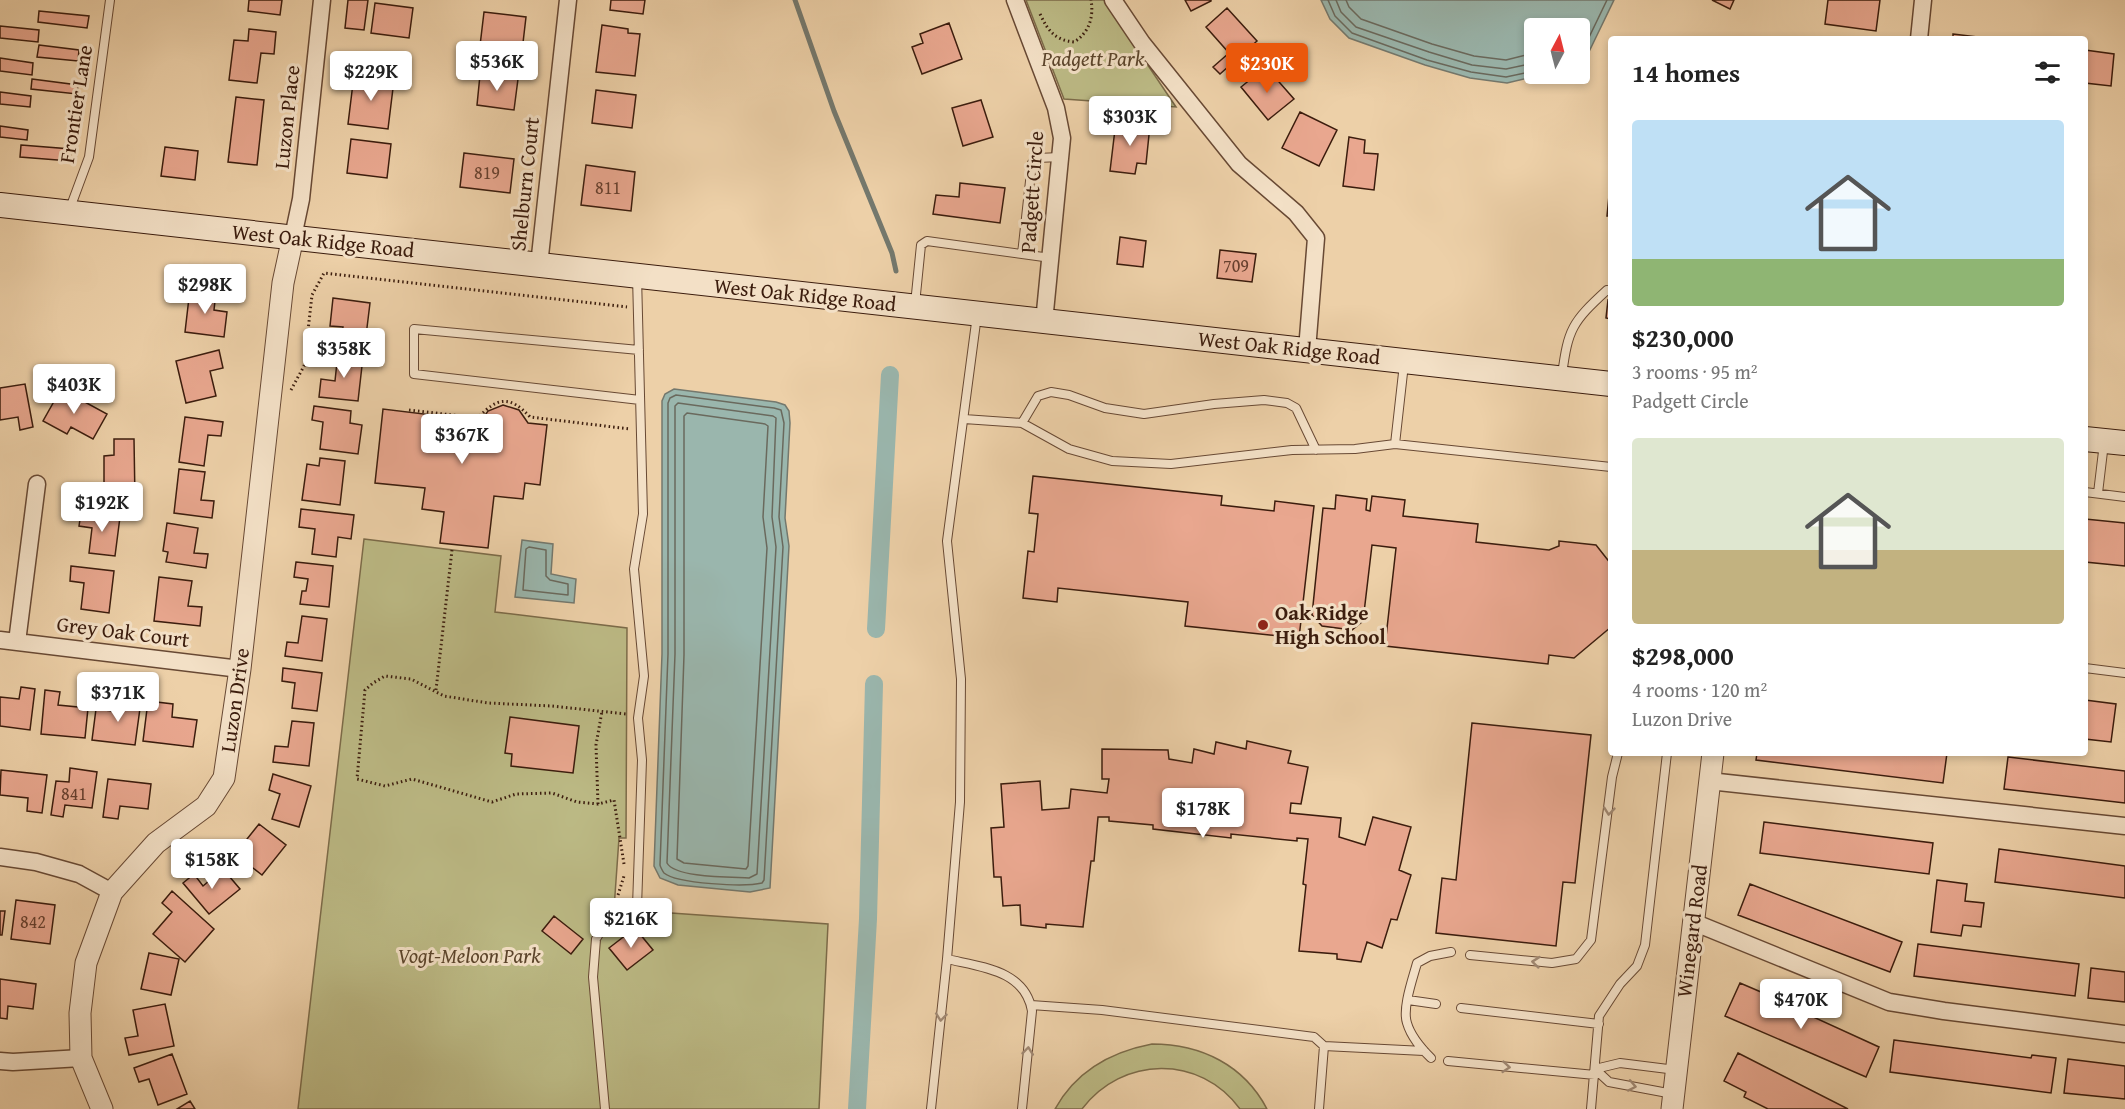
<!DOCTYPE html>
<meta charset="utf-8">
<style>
:root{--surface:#fff;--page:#f6f6f6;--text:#222;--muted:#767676;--accent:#ea580c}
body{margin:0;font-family:"Gentium Book Plus",serif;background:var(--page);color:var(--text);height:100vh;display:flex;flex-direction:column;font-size:22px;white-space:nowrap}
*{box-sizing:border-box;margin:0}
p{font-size:20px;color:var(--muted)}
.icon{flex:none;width:33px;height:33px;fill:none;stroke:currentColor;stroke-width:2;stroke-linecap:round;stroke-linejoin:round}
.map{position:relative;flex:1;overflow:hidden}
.panel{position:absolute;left:1608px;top:36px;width:480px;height:720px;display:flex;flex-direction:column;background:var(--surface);border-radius:6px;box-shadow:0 3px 9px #0003}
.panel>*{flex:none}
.needle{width:39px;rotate:7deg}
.tools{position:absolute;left:1524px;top:18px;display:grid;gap:12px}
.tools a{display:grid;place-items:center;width:66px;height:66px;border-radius:6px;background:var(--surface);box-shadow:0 3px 9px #0003;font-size:30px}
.price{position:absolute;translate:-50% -51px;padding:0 14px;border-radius:6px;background:#fff;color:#222;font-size:20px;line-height:39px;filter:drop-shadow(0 2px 3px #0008)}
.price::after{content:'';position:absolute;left:50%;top:36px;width:18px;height:14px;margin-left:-9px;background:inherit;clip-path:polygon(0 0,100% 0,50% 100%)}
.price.selected{background:var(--accent);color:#fff}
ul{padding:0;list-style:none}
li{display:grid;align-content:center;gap:12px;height:318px;padding:0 24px}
li span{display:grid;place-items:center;height:186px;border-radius:6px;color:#555}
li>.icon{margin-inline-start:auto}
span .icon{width:108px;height:108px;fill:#fffc;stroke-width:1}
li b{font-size:26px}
h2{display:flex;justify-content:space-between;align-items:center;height:72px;padding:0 24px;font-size:26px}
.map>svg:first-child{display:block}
.green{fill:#bcba85;stroke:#7c6b49;stroke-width:1.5}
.water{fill:#9ab6ad;stroke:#74786d;stroke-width:1.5}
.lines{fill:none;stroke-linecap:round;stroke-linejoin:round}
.shore{stroke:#6a695d;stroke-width:1.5}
.stream{stroke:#74786d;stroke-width:5}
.canal{stroke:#9ab6ad;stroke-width:18}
.building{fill:#e9a78f;stroke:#3b1c0d;stroke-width:1.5}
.service-casing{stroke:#684934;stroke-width:10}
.minor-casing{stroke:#684934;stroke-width:19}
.tertiary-casing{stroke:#684934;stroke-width:23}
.secondary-casing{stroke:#3b1c0d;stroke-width:26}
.path{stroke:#3b1c0d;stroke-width:3;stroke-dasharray:1.5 3;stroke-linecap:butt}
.service{stroke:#f3e0c6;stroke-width:8}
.minor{stroke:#f3e0c6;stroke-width:16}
.tertiary{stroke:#f3e0c6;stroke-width:21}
.secondary{stroke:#f3e0c6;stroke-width:24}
.oneway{stroke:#a08873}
.poi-dot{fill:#8f2418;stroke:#f3e0c6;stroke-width:2}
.labels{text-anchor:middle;stroke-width:6;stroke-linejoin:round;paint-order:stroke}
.number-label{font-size:18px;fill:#663f2e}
.park-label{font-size:21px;font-style:italic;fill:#5b442b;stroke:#f3e0c6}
.street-label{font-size:21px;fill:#3b1c0d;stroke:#f3e0c6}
.poi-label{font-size:21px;font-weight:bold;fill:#3b1c0d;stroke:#f3e0c6;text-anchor:start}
</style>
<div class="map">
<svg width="2125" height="1109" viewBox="0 0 2125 1109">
<rect width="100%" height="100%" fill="#edd0a8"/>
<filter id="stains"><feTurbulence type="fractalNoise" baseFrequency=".00333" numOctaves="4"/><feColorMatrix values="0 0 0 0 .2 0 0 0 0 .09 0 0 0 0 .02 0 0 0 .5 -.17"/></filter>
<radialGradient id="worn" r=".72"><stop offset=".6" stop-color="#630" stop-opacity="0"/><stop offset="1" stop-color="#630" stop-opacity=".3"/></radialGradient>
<path class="green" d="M1026,0H1104L1176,107L1064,99Z
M364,539L501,556L495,612L627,628L626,838H619L614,909L828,924L819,1109H298Z
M1152,1044C1201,1044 1244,1065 1267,1109H1240C1200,1054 1122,1056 1082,1109H1055C1076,1071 1110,1052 1152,1044Z"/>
<path class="water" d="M1321,0H1614L1585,60L1580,62V28H1534V74H1545L1507,83L1470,78L1425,65L1349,38L1330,19Z
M674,389L776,402L785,405L789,411L790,423L785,518L789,546L770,888L750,892L678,885L660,878L654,866L662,654V401L665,394Z
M522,540L553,544L551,574L576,579L574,603L515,597Z"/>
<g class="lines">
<path class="shore" d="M1328,0L1335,16L1352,33L1427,60L1471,72L1506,77L1534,71
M1336,0L1341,12L1356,27L1429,52L1472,65L1506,69L1534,63
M1346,0L1349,7L1361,19L1432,44L1474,56L1506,60L1534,53
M1580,56L1607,0
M676,395L774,408L781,410L784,423L779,517L783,547L764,880L762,883C745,887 677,884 664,873C663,872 660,866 660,865L668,654V403L670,398Z
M678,403L773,416L776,418L772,517L776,547L757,874L749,878C732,877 675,878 667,863L675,654V406Z
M687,413L765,424L768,426L763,517L767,548L748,866L746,869L684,863L677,859L684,655V416Z
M529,547L546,550V576L550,580L568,584V595L523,590L526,549Z"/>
<path class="stream" d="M795,0L834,111L892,253L896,271"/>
<path class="canal" d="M876,629L890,375
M857,1109L868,919L874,684"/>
</g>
<path class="building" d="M249,0H282L280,15L248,11Z
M348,0H368L364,30L345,28Z
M611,0H645L643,14L610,10Z
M1185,0H1211V1L1191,11Z
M1712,0H1734L1730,9Z
M1828,0H1880L1876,31L1825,24Z
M375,3L413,8L409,38L371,33Z
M1227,8L1257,41L1220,74L1213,67L1229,53L1206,27Z
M39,11L89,16L87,28L38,22Z
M484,12L526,17L521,60L479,54Z
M949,23L962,59L922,74L912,47L923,43L920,34Z
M602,25L628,29V33L640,34L635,76L596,72Z
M0,26L39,30L38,42L0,38Z
M249,29L276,32L274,54L261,53L257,83L229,80L234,40L248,41Z
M1953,34L1994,39H1953Z
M39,45L79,50L78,61L37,57Z
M2085,50L2114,54L2111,86L2085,83Z
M0,58L33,63L32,75L0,71Z
M1262,70L1269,79L1273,75L1294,99L1268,120L1241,87Z
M354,75L394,80L388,129L348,124Z
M480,75L518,79L514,110L477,105Z
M32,79L78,85L77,94L31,89Z
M596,90L636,95L632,128L592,123Z
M0,92L31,96L30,107L0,104Z
M236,97L264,100L257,165L228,162Z
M981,100L993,137L963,146L952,108Z
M1300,112L1337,130L1319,166L1282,148Z
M1116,121L1150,125L1146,164L1137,163L1135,174L1110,171Z
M0,126L28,130L27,140L0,137Z
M1349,137L1365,140L1364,153L1378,154L1374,190L1343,186Z
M351,139L391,144L387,178L347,173Z
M21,145L71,149L70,161L20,157Z
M165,147L198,151L195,180L161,176Z
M464,153L514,159L510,193L460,187Z
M586,165L635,172L631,211L581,205Z
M1611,175V216H1607Z
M960,183L1005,188L1000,223L933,214L936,195L959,197Z
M1120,237L1146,241L1143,267L1117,264Z
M1220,250L1256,254L1252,282L1217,278Z
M190,289L216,292L214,310L227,312L224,337L185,332Z
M333,298L370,303L365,344L341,341L343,327L330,326Z
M1608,300L1611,301V319L1606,318Z
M219,350L223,368L210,371L216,396L186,403L176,361Z
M338,353L363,357L358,401L319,397L321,379L335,381Z
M25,384L33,427L20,430L18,417L0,420V388Z
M61,389L107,414L93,439L71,427L67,434L43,421Z
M503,405L519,410L528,423L547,425L540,485L525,483L523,499L494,496L488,548L440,543L444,512L422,509L425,488L375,483L383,409L481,421L488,411Z
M314,406L351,411L350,423L362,425L358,454L320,449L323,422L312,420Z
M185,417L223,422L221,436L208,435L204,466L179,462Z
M114,439H134L135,500L94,501L93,486H104V456L114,455Z
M320,458L345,461L340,505L302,500L307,464L319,466Z
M179,469L205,472L201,500L214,501L212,518L174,513Z
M1033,476L1222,496L1221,505L1274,511L1275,501L1314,506L1299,638L1185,626L1188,602L1058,588L1057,602L1023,598L1028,551L1034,552L1038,514L1029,513Z
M1336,495L1367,499L1366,510L1370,511L1372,496L1405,500L1403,516L1478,524L1476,542L1549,550L1559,546V541L1596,545L1611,564V627L1574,658L1549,655L1548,664L1385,646L1396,548L1372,545L1363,621L1352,630L1322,626L1312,615L1323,508L1335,509Z
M301,509L354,515L351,539L338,537L336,557L312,554L315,529L299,527Z
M81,513L120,517L115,556L89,553L92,528L79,526Z
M2085,519L2125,523V566L2085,562Z
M167,523L198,528L194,553L208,554L206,568L166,562L168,552L163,551Z
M296,562L333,566L329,607L300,604L302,591H306L308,579L294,577Z
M71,566L114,571L109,613L81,609L84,583L70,581Z
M159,577L192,581L188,606L202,607L200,626L154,621Z
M302,616L327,619L322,661L285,656L287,642L298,643Z
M283,668L322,673L317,711L292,708L295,683L282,681Z
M21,687L35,689L30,730L0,726V697L19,699Z
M45,690L60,692L58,705L88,708L85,738L41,734Z
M114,698L141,701L135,745L92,740L96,709L112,711Z
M2085,700L2116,704L2111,742L2085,739Z
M148,701L173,704L172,717L197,720L193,747L143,741Z
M510,717L579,726L573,773L511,766L512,754L505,753Z
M292,721L314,723L309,766L273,762L275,746L288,747Z
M1472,723L1591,735L1575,883L1563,882L1556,946L1436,933L1442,878L1456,880Z
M1247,741L1291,751L1288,763L1308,767L1301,804L1291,803L1290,813L1341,818L1339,837L1365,845L1373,817L1411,827L1399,870L1411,875L1397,920L1391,919L1382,948L1367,942L1361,962L1337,959V954L1299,951L1306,885L1303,884L1308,839L1297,838V841L1231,834V838L1153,829V825L1109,821V817H1098L1094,861H1091L1083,927L1046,924V928L1021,925L1020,905L1003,906L1001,877H994L991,828L1004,827L1001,784L1040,781L1042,810L1069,808L1071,789L1107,793L1109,779H1102V749L1168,750L1169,759L1192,763L1194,749L1214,754L1216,742L1246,749Z
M1757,753H1947L1943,783L1756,760Z
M2008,757L2125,771V803L2004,789Z
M70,768L97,772L92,808L65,805L63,817L51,815L56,781L69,782Z
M1,770L47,775L42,813L27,811L28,798L0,795Z
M273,774L311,786L299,827L272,819L280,794L269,790Z
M108,779L151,784L148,809L120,806L118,819L103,817Z
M1764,822L1933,843L1929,874L1760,853Z
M259,824L286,845L262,875L235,854Z
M1999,849L2125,866V898L1995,882Z
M223,869L240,889L209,914L183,883L194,874L203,886Z
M1937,880L1967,884L1965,901L1984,903L1981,927L1963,925L1961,936L1931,932Z
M1750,884L1902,942L1890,972L1738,915Z
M172,891L214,929L185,962L153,934L172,912L162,903Z
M16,900L55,905L50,944L11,939Z
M0,911H5L2,935H0Z
M554,916L583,939L571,954L542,931Z
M635,928L653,950L627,970L609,948Z
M1918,944L2079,964L2075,996L1914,976Z
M149,953L179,959L171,995L141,989Z
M2091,968L2125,972V1002L2088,998Z
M0,979L36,984L33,1009L8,1006L7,1019L0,1018Z
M1740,983L1810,1013L1809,1015L1879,1047L1866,1077L1725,1016Z
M165,1004L174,1046L129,1055L125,1038L138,1036L133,1010Z
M1894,1040L2031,1058L2032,1055L2056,1058L2051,1093L1890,1072Z
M1738,1053L1848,1109H1768L1744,1097L1746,1092L1724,1081Z
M172,1054L187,1094L158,1105L149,1079L139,1082L134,1068Z
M2068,1059L2125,1066V1099L2064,1093Z
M190,1101L195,1109H177Z"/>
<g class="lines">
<g class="service-casing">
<path id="service" d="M69,211L89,157L110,0
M1022,254L1032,163L1037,158L1061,157
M915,304L921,245L927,241L1051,258
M639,350L414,329V374L640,400
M1562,375C1568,329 1572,322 1607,290L1611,291
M964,419L1022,423L1069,449L1112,461L1171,464L1292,450L1355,449L1395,444L1611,467
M1022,423L1038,396L1051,392L1069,395L1105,408L1144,414L1214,404L1264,400L1287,403L1296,408L1316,450
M1395,444L1404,364
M2085,492L2125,497
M2098,493L2104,443
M2085,668L2125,673
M1470,955L1552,963L1576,959L1591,940L1612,777L1618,753
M947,959C981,967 1025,970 1032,1011L1022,1109
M1408,1000L1436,1004
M1031,1005L1102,1010L1314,1037L1324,1046L1319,1109
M1461,1008L1599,1024
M1324,1046L1424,1051
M1431,1058C1421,1048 1411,1037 1407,1023C1402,1008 1413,978 1417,963L1430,956L1451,952
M1448,1061L1595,1075
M1595,1069L1609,1082L1673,1094
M1595,1069L1620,1063L1676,1070
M605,1109L593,977L596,939L615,908L637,907L642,760L638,718L644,676L634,569L643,514L637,276
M931,1109L947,959L960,802L961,679L947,541L977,315
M1591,1109L1599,1016L1620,984L1637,966L1645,945L1667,753"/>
</g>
<g class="minor-casing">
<path id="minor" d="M1015,0L1056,108L1062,138L1044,322
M1113,0L1142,43L1239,164L1296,213L1316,238L1307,350
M1919,39L1923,0
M293,237L301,199L322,0
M539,265L568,0
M0,640L240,669
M17,642L37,484
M1709,781L2125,826
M0,857L36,862L79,874L112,892
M1693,922L1889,1002L1944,1011L2125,1034
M0,1061L13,1062L81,1058"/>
</g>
<g class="tertiary-casing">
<path id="tertiary" d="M102,1109L81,1058L80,1013L86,963L112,892L156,843L206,806L224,778L240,669L283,283L293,237
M1672,1109L1713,753"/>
</g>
<g class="secondary-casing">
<path id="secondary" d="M0,205L1611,384
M2085,439L2125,443"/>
</g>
<path class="path" d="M1040,14C1048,31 1055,40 1074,42C1089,33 1094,17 1091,0
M291,390L304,366L312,295L324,273L627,307
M409,410L478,418C497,397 510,395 530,417L630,429
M436,690L452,550
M598,804L596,745L602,711
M624,864L614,800L598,804L577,802L552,793L516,794L492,802L412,779L385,786L357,779L365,690L373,683L385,676L411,679L444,696L488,703L552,706L626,714
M618,895L624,876"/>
<use href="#service" class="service"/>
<use href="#minor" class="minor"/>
<use href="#tertiary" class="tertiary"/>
<use href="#secondary" class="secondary"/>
</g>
<defs><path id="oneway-chevron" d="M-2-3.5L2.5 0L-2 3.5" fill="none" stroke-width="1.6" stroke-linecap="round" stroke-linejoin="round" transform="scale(1.5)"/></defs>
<g class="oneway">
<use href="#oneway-chevron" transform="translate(1609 811) rotate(96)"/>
<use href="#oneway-chevron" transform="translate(1536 962) rotate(-174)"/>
<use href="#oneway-chevron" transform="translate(941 1017) rotate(96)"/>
<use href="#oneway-chevron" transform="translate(1028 1051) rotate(-84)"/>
<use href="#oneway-chevron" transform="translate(1506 1067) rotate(5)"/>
<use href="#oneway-chevron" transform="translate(1632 1086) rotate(11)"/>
</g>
<circle class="poi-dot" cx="1263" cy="625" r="6"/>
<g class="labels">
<g class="number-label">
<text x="487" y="179">819</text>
<text x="608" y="194">811</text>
<text x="1236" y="272">709</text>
<text x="74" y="800">841</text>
<text x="33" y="928">842</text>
</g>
<g class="park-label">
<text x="1093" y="66">Padgett Park</text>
<text x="469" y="963">Vogt-Meloon Park</text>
</g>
<g class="street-label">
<text transform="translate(76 104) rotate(-81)" y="7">Frontier Lane</text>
<text transform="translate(287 117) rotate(-84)" y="7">Luzon Place</text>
<text transform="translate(525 184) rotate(-84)" y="7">Shelburn Court</text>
<text transform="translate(1032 192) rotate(-86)" y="7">Padgett Circle</text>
<text transform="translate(323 241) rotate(6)" y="7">West Oak Ridge Road</text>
<text transform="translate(805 295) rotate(6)" y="7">West Oak Ridge Road</text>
<text transform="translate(1289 348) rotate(6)" y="7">West Oak Ridge Road</text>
<text transform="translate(123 632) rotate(7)" y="7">Grey Oak Court</text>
<text transform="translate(235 700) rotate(-82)" y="7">Luzon Drive</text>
<text transform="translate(1692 931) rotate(-83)" y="7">Winegard Road</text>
</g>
<g class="poi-label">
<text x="1275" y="620">Oak Ridge<tspan x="1275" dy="24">High School</tspan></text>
</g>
</g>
<rect width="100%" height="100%" filter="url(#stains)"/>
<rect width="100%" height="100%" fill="url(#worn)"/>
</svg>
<div class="tools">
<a><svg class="needle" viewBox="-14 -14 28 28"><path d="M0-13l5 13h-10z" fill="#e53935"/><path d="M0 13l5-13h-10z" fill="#767676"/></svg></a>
</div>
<b class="price" style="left:497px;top:92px">$536K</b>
<b class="price selected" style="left:1267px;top:94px">$230K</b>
<b class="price" style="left:371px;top:102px">$229K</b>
<b class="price" style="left:1130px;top:147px">$303K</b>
<b class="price" style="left:205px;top:315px">$298K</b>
<b class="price" style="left:344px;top:379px">$358K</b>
<b class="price" style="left:74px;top:415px">$403K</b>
<b class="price" style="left:462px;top:465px">$367K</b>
<b class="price" style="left:102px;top:533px">$192K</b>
<b class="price" style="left:118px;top:723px">$371K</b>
<b class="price" style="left:1203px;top:839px">$178K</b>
<b class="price" style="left:212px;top:890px">$158K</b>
<b class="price" style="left:631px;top:949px">$216K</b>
<b class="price" style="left:1801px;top:1030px">$470K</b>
<section class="panel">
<h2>14 homes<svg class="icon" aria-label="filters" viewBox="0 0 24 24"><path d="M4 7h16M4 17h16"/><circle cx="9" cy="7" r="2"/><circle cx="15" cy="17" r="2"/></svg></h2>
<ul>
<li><span style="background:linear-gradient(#bfe0f5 75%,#8fb573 0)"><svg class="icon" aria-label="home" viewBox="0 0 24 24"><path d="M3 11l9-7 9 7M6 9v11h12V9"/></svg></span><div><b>$230,000</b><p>3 rooms · 95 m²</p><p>Padgett Circle</p></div></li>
<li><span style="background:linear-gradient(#dfe7d0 60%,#c2b280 0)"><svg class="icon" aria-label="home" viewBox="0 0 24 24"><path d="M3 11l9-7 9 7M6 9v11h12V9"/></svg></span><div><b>$298,000</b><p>4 rooms · 120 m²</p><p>Luzon Drive</p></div></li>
</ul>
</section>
</div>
